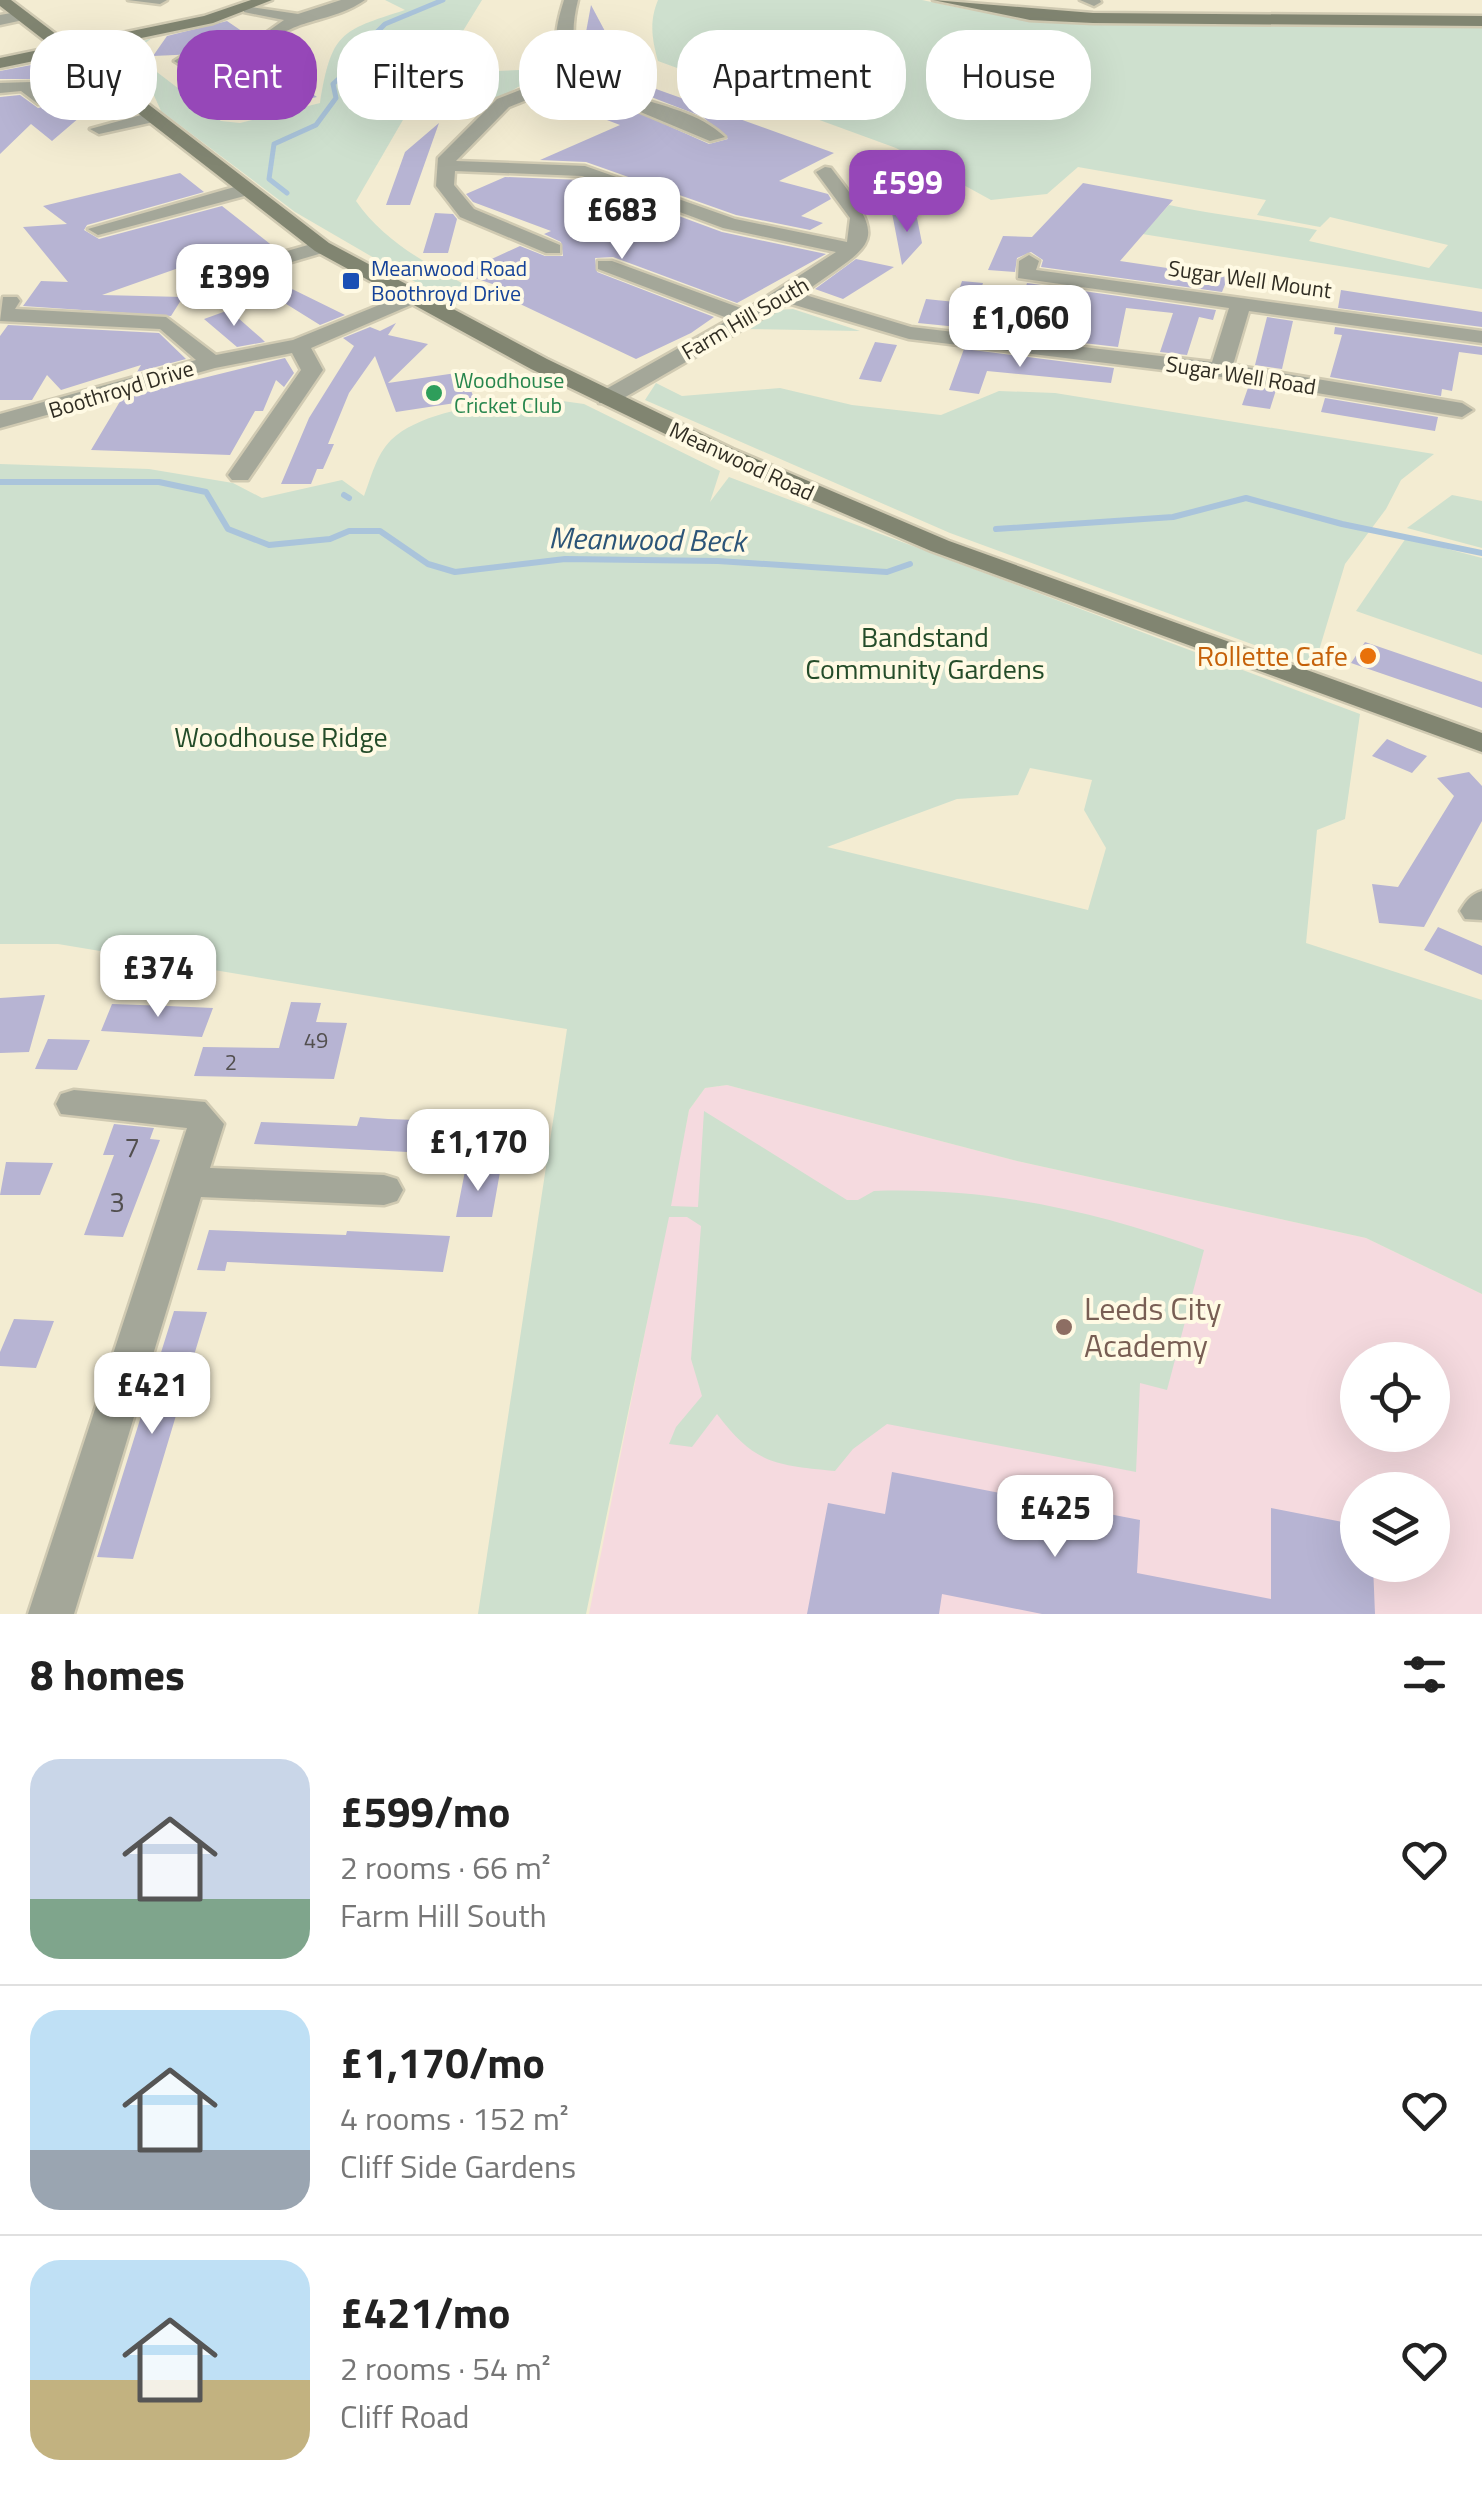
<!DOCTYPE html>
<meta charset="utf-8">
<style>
:root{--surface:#fff;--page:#f2f2f2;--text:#222;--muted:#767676;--line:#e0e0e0;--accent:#9647b8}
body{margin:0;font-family:"Titillium Web",sans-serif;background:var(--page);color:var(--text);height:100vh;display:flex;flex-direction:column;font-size:38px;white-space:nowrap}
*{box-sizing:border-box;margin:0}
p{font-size:32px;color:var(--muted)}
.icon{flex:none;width:55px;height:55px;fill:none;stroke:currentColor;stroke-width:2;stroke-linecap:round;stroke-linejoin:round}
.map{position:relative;height:1614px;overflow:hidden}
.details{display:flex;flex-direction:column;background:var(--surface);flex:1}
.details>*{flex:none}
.banner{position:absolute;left:30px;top:30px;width:1422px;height:90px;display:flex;gap:20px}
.tools{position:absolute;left:1340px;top:1342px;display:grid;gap:20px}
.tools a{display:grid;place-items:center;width:110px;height:110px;border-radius:50%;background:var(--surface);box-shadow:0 10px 40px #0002;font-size:50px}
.price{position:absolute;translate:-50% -85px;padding:0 22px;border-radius:20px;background:#fff;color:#222;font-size:32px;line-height:65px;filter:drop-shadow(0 2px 5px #0008)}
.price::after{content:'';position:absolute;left:50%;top:60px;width:30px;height:22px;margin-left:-15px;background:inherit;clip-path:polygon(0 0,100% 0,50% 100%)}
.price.current{background:var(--accent);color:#fff}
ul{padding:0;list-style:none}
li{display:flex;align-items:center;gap:30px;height:250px;padding:0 30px}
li+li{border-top:2px solid var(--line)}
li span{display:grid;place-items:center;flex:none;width:280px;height:200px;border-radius:30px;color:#555}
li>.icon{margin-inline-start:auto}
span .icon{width:120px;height:120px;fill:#fffc;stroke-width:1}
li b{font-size:42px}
h2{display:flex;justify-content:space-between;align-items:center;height:120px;padding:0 30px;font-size:42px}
.chip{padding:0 35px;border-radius:40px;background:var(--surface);box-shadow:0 10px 40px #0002;font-size:35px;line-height:90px}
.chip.current{background:var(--accent);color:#fff}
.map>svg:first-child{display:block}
.education{fill:#f5dadf;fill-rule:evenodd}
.green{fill:#cee0ce;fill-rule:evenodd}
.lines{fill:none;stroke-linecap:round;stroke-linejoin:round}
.stream-far1{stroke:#aac4db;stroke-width:5}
.stream{stroke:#aac4db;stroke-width:6}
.building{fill:#b7b4d3}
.street-casing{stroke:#d0cab2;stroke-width:5}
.secondary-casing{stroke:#d0cab2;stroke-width:5}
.street{fill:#a4a799;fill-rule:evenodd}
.secondary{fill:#818571;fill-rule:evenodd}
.transit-dot{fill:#1a4fb4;stroke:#fffae4;stroke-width:4}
.leisure-dot{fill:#2e9e5b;stroke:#fffae4;stroke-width:4}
.food-dot{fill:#e8710a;stroke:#fffae4;stroke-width:4}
.education-dot{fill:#8d6e63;stroke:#fffae4;stroke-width:4}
.labels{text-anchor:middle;stroke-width:8;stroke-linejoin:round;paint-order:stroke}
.far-transit-label{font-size:22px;fill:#164399;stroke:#fffae4;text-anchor:start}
.far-street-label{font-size:22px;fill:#302d23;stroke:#fffae4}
.far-leisure-label{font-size:22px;fill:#27864d;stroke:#fffae4;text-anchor:start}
.number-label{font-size:22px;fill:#524f4f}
.park-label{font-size:28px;fill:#244c29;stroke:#fffae4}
.food-label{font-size:28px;fill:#c56008;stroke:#fffae4;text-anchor:end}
.near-number-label{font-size:28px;fill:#524f4f}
.water-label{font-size:30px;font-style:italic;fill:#2c5578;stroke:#fffae4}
.near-education-label{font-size:32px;fill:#785e54;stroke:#fffae4;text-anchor:start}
</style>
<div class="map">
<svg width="1482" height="1614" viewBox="0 0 1482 1614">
<rect width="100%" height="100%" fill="#f3ecd2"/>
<path class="education" d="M727,1085L1017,1161L1366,1238L1482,1294V1614H589L689,1110L705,1088ZM1358,1360H1432V1435H1358ZM1358,1490H1432V1565H1358Z"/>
<path class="green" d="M385,0H482L439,70L459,78L492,77L496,71L564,68L562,75L518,87L491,103L424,101L411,106L356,201C387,246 435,267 481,294L455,305L295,212L161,111L152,91L124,80L99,56L152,38L132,53L221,121L240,123L320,103C332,33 339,31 405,10Z
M658,0H922L970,10L1085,23L1482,26V289L1093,226L1133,222L1150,226L1169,205C1221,216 1265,220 1317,230L1309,241L1429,268L1448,245L1330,217L1320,227L1257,215L1266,200L1078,167L1047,194L991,200L896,148L658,61C652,39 649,22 658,0Z
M793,309L860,331L744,329L775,310Z
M656,383L682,396L780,388L852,405L941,415L999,391L1055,393L1434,454L1401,480L1386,509L1345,564L1314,667L950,533L645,400Z
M541,398L584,404L720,471L710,502L729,477L1360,714L1345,819L1317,830L1306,943L1482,1000V1294L1366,1238L1017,1161L727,1085L705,1088L689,1110L671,1206L698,1207L704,1111L847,1200H858L874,1191C989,1187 1096,1211 1204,1250L1167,1390L1140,1383L1136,1472L887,1424L853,1449L835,1471C773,1465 754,1463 717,1414L692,1447L669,1444L676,1427L702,1396L691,1359L701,1226L687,1217H669L586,1614H478L567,1029L58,944H0V464L149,469L233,483L262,498L342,480L364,496C371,478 376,455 391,440C423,409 499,402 541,398ZM1030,768L1092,780L1084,810L1106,848L1088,910L827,847L957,799L1018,795Z
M1452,495L1482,501V548L1407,528Z
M1406,538L1482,558V655L1356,611Z"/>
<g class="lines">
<path class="stream-far1" d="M287,193L269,179L274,144L316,125L336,98L333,84L367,53L371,38L385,24L443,0"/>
<path class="stream" d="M0,482H159L206,492L228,529L269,545L330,539L349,531H380L428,564L455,572L565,559L718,561L887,572L910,564
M344,495L349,498
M996,529L1173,517L1246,498L1342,524L1482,553"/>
</g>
<path class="building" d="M591,5L631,80L834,153L779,181L828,194L831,199L801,216L823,223L810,230L736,215L586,162L540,160L620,125L552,99L584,88L709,144L728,139L703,117L602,78L584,43Z
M227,21L252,38L240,52L153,56L167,36Z
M47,62L101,99L52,141L31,124L0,154V97L20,95L38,108L54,104L52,93L33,79H0V71Z
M279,72L317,97L235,114L202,88L231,82L249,97L263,98L267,86L256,77Z
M439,123L410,205H386L405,152Z
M180,173L204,192L87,225L84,230L99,239L222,206L274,247L238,257L224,252L102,295L183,297L171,316L23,306L41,281L68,282L23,227L67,224L43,206Z
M505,177L581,180L722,232L826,254L737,303L613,257L595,258L597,272L714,317L691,333L636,359L518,303L522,302L511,296L518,293L461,273L520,246L545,256H563L561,242L544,234L551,231L473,202L466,194Z
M1083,183L1173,200L1120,261L1228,277L1222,292L1041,267L1043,260L1031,252L1017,258L1015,272L988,270L1003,236L1032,237Z
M435,213L453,214L457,219L448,253H423Z
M892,213L917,218L922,243L902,265Z
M856,259L894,267L843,299L815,289Z
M962,281L983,283L968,328L918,323L926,299L955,302Z
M1027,283L1216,310L1213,320L1199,317L1187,355L1160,352L1173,313L1126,308L1118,347L971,330L975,318L1015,323Z
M290,288L345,315L320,325L283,302Z
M1341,290L1482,312V327L1338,308Z
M229,310L261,338L265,342L237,347L204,319Z
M1267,317L1293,321L1282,369L1255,365Z
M396,323L388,335L428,344L388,383L463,372L475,400L396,412L375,356L349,393L328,444H334L323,469H317L311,484H281L309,418L354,346L343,338L370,327L380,331Z
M8,325L159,333L186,359L137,372L141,365L61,390L47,375L32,400H0V336Z
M1335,327L1482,347V355L1459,352L1452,391L1442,389L1441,396L1330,377L1342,335L1334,334Z
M875,342L897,345L881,382L859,379Z
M964,349L1114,368L1111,383L987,371L979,394L949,390Z
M285,358L294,373L284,387L276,380L263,411H255L230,455L91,450L122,398Z
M1249,385L1276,390L1270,409L1242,405Z
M1325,398L1438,417L1435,431L1321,412Z
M1365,642L1482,682V708L1351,663Z
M1387,739L1407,748L1427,756L1412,773L1372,756Z
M1469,772L1482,786V821L1424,927L1379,923L1372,884L1398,887L1454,796L1437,778Z
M1438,927L1482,946V975L1424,950Z
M45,995L29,1052L0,1053V998Z
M291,1002L321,1003L316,1022L347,1023L334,1079L194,1076L203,1047L279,1048Z
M112,1004L168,1006L213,1008L202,1037L101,1031Z
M48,1039L90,1040L77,1070L35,1069Z
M360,1117L388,1119L472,1122L465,1155L254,1144L261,1122L357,1126Z
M114,1124L154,1128L150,1139L160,1140L123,1237L84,1235L114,1155H103Z
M6,1162L53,1163L40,1195H0Z
M465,1171L500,1172L492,1217H456Z
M209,1230L346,1235L347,1231L450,1236L443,1272L227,1262L225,1271L197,1270Z
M174,1311L207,1312L133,1559L97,1557Z
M14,1319L54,1321L36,1368L0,1366V1352Z
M892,1472L1140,1520L1137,1573L1271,1599V1508L1358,1525V1565H1373L1375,1614H1042L942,1594L939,1614H807L828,1503L885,1514Z"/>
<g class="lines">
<g class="street-casing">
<path id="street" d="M128,0H167L160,4Z
M341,0H365C322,30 276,11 249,76L263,86V94H251L234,80L237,66H182L174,61L182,56H242L253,42L284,20L244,12V6L298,14Z
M564,0H578C549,115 669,83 725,137L710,141L619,103L577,80L509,107L456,161L585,166L735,219L847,242L850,218L816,172L825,167L831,168C892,246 875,241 802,294L911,327L1212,362L1229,308L1018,278L1019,261L1029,255L1039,261L1036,270L1482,331V343L1249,311L1233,365L1462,403L1473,410L1462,417L1221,377L909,339L788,303L615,403H599V393L730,319L598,269V261H612L746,310L836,252L723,228L582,176L455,171L454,185L474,209L560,245V253H546L460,217L436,186L438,158L497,99L569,71C550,48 556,26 564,0Z
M1080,0H1100L1101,2L1094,6Z
M23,11L28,13V19L0,25V15Z
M31,82L50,96V104H38L21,91L0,93V83Z
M152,112L161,117L158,121L99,134L90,129Z
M245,184L252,186V194L98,235L88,229Z
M322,241L332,247L329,251L244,276L213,262L223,256L245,263Z
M411,292L418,294V302L311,348L323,370L248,480H232L228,475L301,370L292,353L215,368L0,428V414L196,360L160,329L0,321L3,297H17L20,301L15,309L166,317L216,355L293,340Z
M1482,891V920L1465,919L1460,911C1467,900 1470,895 1482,891Z
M74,1090L205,1102L224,1124L210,1168L384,1175L397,1179L403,1190L397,1201L384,1205L201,1197L74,1614H28L187,1128L61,1114L56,1104L61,1094Z"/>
</g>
<g class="secondary-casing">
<path id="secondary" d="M0,0H11L69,44L204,16L251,0H272L213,23L79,51L329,243L547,359L733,449L949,541L1482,733V752L931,551L717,459L531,369L315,251L63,55L0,68V58L53,47L0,6Z
M933,0L1093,13L1482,16V26L1093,23L1030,20Z"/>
</g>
<use href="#street" class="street"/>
<use href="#secondary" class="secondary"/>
</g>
<rect class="transit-dot" x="341" y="271" width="20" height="20" rx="5"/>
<circle class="leisure-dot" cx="434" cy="393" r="10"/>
<circle class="food-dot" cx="1368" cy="656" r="10"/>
<circle class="education-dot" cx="1064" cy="1327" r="10"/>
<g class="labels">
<g class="far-transit-label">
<text x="371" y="276">Meanwood Road<tspan x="371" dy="25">Boothroyd Drive</tspan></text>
</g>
<g class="far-street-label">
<text transform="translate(1250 279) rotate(8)" y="8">Sugar Well Mount</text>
<text transform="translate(745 318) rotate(-30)" y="8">Farm Hill South</text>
<text transform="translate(1241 375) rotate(9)" y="8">Sugar Well Road</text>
<text transform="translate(121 389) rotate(-17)" y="8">Boothroyd Drive</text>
<text transform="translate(742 461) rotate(25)" y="8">Meanwood Road</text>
</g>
<g class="far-leisure-label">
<text x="454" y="388">Woodhouse<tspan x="454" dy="25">Cricket Club</tspan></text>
</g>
<g class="number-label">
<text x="316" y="1048">49</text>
<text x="231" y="1070">2</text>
</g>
<g class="park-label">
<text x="925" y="647">Bandstand<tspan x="925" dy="32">Community Gardens</tspan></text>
<text x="281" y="747">Woodhouse Ridge</text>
</g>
<g class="food-label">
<text x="1348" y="666">Rollette Cafe</text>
</g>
<g class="near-number-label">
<text x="132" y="1157">7</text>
<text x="117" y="1212">3</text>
</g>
<g class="water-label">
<text transform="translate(647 540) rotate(1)" y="10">Meanwood Beck</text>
</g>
<g class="near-education-label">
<text x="1084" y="1320">Leeds City<tspan x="1084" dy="37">Academy</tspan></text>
</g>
</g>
</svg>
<div class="tools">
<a><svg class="icon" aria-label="locate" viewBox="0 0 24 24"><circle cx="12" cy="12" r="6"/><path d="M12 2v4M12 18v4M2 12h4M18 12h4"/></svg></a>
<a><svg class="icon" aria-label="layers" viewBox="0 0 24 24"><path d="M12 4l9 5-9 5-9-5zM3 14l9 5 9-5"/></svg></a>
</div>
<b class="price current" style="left:907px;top:235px">£599</b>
<b class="price" style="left:622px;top:262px">£683</b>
<b class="price" style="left:234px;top:329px">£399</b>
<b class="price" style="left:1020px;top:370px">£1,060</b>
<b class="price" style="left:158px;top:1020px">£374</b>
<b class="price" style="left:478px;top:1194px">£1,170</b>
<b class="price" style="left:152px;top:1437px">£421</b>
<b class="price" style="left:1055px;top:1560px">£425</b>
<div class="banner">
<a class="chip">Buy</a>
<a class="chip current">Rent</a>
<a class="chip">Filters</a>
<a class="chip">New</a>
<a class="chip">Apartment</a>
<a class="chip">House</a>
</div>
</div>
<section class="details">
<h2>8 homes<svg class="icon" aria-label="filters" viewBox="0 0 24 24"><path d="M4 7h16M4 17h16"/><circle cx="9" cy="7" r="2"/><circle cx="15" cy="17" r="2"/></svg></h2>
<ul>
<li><span style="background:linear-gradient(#c9d6e8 70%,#7fa58c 0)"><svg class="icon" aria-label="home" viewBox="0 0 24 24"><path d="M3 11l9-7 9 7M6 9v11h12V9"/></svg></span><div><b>£599/mo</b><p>2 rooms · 66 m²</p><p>Farm Hill South</p></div><svg class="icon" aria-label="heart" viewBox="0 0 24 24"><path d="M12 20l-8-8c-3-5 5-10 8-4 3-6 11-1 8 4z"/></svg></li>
<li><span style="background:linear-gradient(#bfe0f5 70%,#9aa5b1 0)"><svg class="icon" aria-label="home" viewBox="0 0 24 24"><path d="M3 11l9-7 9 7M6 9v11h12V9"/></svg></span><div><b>£1,170/mo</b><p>4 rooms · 152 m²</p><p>Cliff Side Gardens</p></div><svg class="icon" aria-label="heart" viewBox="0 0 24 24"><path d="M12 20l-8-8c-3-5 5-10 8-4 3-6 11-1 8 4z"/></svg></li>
<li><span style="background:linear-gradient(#bfe0f5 60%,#c2b280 0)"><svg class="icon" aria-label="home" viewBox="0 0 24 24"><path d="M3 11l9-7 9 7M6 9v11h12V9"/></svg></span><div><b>£421/mo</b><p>2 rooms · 54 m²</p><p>Cliff Road</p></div><svg class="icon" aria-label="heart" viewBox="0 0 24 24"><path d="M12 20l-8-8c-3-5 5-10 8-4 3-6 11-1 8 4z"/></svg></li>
</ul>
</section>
